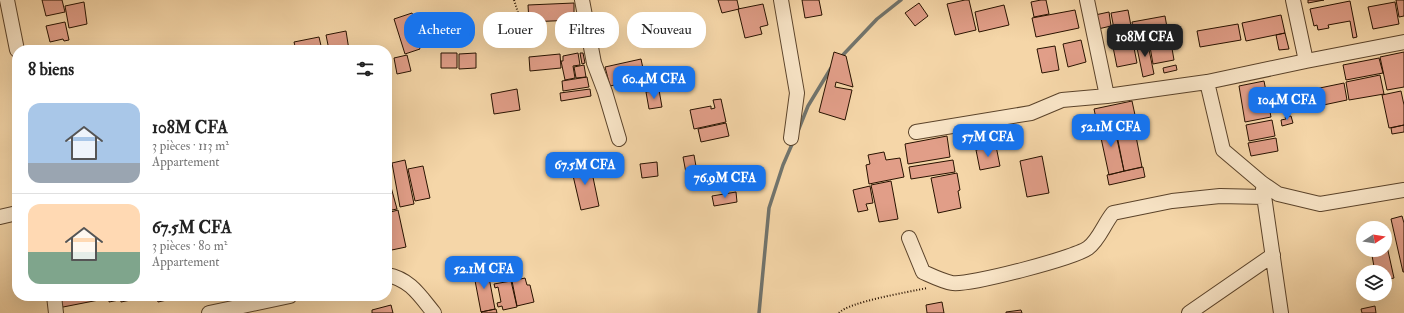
<!DOCTYPE html>
<html lang="fr">
<meta charset="utf-8">
<style>
:root{--surface:#fff;--page:#f6f6f6;--text:#222;--muted:#767676;--line:#e0e0e0;--accent:#1a73e8}
body{margin:0;font-family:"IM FELL Double Pica",serif;background:var(--page);color:var(--text);height:100vh;display:flex;flex-direction:column;font-size:15px;white-space:nowrap}
*{box-sizing:border-box;margin:0}
p{font-size:13px;color:var(--muted)}
.icon{flex:none;width:22px;height:22px;fill:none;stroke:currentColor;stroke-width:2;stroke-linecap:round;stroke-linejoin:round}
.map{position:relative;flex:1;overflow:hidden}
.side{position:absolute;left:12px;top:45px;width:380px;height:256px;display:flex;flex-direction:column;background:var(--surface);border-radius:16px;box-shadow:0 4px 16px #0002}
.side>*{flex:none}
.hud{position:absolute;left:404px;top:12px;width:380px;height:36px;display:flex;gap:8px}
.needle{width:26px;rotate:78deg}
.controls{position:absolute;left:1356px;top:221px;display:grid;gap:8px}
.controls a{display:grid;place-items:center;width:36px;height:36px;border-radius:50%;background:var(--surface);box-shadow:0 4px 16px #0002;font-size:20px}
.price{position:absolute;translate:-50% -34px;padding:0 9px;border-radius:8px;background:var(--accent);color:#fff;font-size:13px;line-height:26px;filter:drop-shadow(0 1px 2px #0008)}
.price::after{content:'';position:absolute;left:50%;top:24px;width:12px;height:9px;margin-left:-6px;background:inherit;clip-path:polygon(0 0,100% 0,50% 100%)}
.price.selected{background:#222;color:#fff}
ul{padding:0;list-style:none}
li{display:flex;align-items:center;gap:12px;height:100px;padding:0 16px}
li+li{border-top:1px solid var(--line)}
li span{display:grid;place-items:center;flex:none;width:112px;height:80px;border-radius:12px;color:#555}
li>.icon{margin-inline-start:auto}
span .icon{width:48px;height:48px;fill:#fffc;stroke-width:1}
li b{font-size:17px}
h2{display:flex;justify-content:space-between;align-items:center;height:48px;padding:0 16px;font-size:17px}
.pill{padding:0 14px;border-radius:16px;background:var(--surface);box-shadow:0 4px 16px #0002;font-size:14px;line-height:36px}
.pill.selected{background:var(--accent);color:#fff}
.map>svg:first-child{display:block}
.lines{fill:none;stroke-linecap:round;stroke-linejoin:round}
.stream{stroke:#71746d;stroke-width:3.5}
.building{fill:#e19e88;stroke:#281200}
.minor-casing{stroke:#5b432a;stroke-width:16}
.path{stroke:#281200;stroke-width:2;stroke-dasharray:1 2;stroke-linecap:butt}
.minor{stroke:#f8e4c6;stroke-width:14}
</style>
<div class="map">
<svg width="1404" height="313" viewBox="0 0 1404 313">
<rect width="100%" height="100%" fill="#f5d6a8"/>
<filter id="stains"><feTurbulence type="fractalNoise" baseFrequency=".005" numOctaves="4"/><feColorMatrix values="0 0 0 0 .2 0 0 0 0 .09 0 0 0 0 .02 0 0 0 .5 -.17"/></filter>
<radialGradient id="worn" r=".72"><stop offset=".6" stop-color="#630" stop-opacity="0"/><stop offset="1" stop-color="#630" stop-opacity=".3"/></radialGradient>
<g class="lines">
<path class="stream" d="M840,58L877,19L901,0
M798,131L808,106L831,68
M759,313L769,208L783,165L793,142"/>
</g>
<path class="building" d="M42,0H62L65,12L46,16Z
M718,0H737L739,9L722,13Z
M802,0H819L822,15L805,18Z
M965,0H969L976,30L955,35L947,4Z
M1041,0H1046L1049,14L1034,17L1031,2Z
M1308,0H1324L1308,3Z
M1396,0H1404V16L1399,17Z
M1350,1L1357,37L1353,38L1350,21L1328,25L1329,28L1318,30L1317,25L1314,26L1310,9Z
M84,2L87,24L69,28L65,6Z
M1395,2L1399,24L1373,29L1368,7Z
M574,3V20L529,22L528,5Z
M919,3L928,16L915,26L905,13Z
M763,4L768,25L760,27L762,34L745,38L738,9Z
M1004,5L1009,25L979,32L975,12Z
M1075,10L1079,28L1036,37L1032,18Z
M1128,10L1134,42L1117,45L1111,13Z
M1109,12L1111,26L1098,29L1095,15Z
M412,13L415,20L411,21L414,31L418,29L419,34L415,36L420,49L405,54L394,19Z
M1281,15L1285,33L1246,41L1242,23Z
M1165,16L1168,33L1135,39L1132,22Z
M493,20L520,21L519,37H493Z
M65,22L69,40L64,41L63,39L50,42L46,26Z
M1238,24L1241,40L1200,47L1197,31Z
M346,31L349,50H329L326,35Z
M1285,33L1289,49L1279,50L1276,35Z
M319,37L322,50H296L294,42Z
M1170,37L1174,60L1153,64L1149,41Z
M1081,40L1086,62L1068,67L1063,44Z
M1147,40L1154,74L1143,77L1136,43Z
M1133,43L1137,63L1117,67L1113,47Z
M1055,46L1059,70L1042,73L1037,49Z
M834,52L846,56L853,87L836,82L835,87L852,90L845,120L819,112Z
M1404,52V87L1387,90L1380,57Z
M441,53H457V68H441Z
M476,53V68L459,69V54Z
M578,53L580,65L573,66L575,78L565,80L561,61H563V56Z
M580,53H583L585,63L582,64Z
M560,54L561,68L530,71L529,57Z
M407,55L411,71L397,74L394,58Z
M1379,58L1383,73L1346,80L1343,65Z
M641,59L645,78L610,86L605,67Z
M584,65L586,77L576,78L574,67Z
M1176,65L1177,70L1164,73L1163,68Z
M1380,75L1384,94L1349,100L1346,82Z
M587,77L589,87L563,91L562,81Z
M1264,81L1271,117L1245,122L1239,86Z
M1344,83L1347,100L1314,107L1310,90Z
M517,89L520,110L494,114L491,94Z
M590,89L591,96L561,101L560,93Z
M659,90L662,107L649,109L646,92Z
M1401,91L1404,105V125L1389,128L1382,95Z
M721,99L726,122L694,129L690,110L711,106V109L715,108L713,100Z
M1132,101L1135,115L1097,123L1094,109Z
M1132,116L1142,167L1124,171L1114,120Z
M1291,116L1293,123L1282,126L1281,120L1286,119L1285,117Z
M1272,120L1275,136L1249,141L1246,125Z
M1113,121L1124,171L1109,175L1098,124Z
M726,123L729,136L701,142L698,129Z
M1012,124L1014,131H1010L1012,143L1005,144L1006,148H1003L1002,144L995,145L992,128Z
M1404,125V132L1392,134L1391,128Z
M947,136L950,157L908,164L905,144Z
M1276,138L1278,151L1251,156L1248,143Z
M996,146L1000,166L980,170L976,150Z
M884,152L886,160L900,158L904,177L869,184L866,165L870,164L868,155Z
M694,155L697,172L686,173L683,157Z
M1042,156L1049,193L1027,197L1020,161Z
M405,160L414,204L400,207L392,163Z
M953,160L955,172L911,179L909,167Z
M657,162L658,176L642,178L640,164Z
M590,163L599,206L581,210L571,167Z
M423,166L430,198L415,201L408,169Z
M1143,167L1145,177L1109,185L1107,175Z
M957,173L960,190L958,191L961,208L938,213L931,178Z
M387,176H388L397,209L387,211Z
M891,181L898,219L879,222L871,185Z
M870,186L873,203L866,204L868,210L858,212L853,190Z
M736,192L737,202L714,206L712,196Z
M398,210L406,247L387,251V213Z
M1402,216L1404,223V272H1403L1391,219Z
M1382,225L1383,228H1366Z
M1385,237L1394,278L1385,280V272H1375L1371,250H1385Z
M487,267L495,309L481,312L473,270Z
M525,278L527,285H530L534,302L517,306L512,281Z
M511,281L517,307L503,310L502,306L498,307L497,303L501,302L498,287L495,288L494,284Z
M56,296H118L119,300L109,302V298L58,308Z
M120,296H150L121,302Z
M156,296H175L176,298L158,302Z
M942,302L944,313H927L926,305Z
M391,305L393,313H372V310Z
M1375,306L1376,313H1362L1361,309Z
M496,309L497,313H482L481,312Z
M1021,310L1022,313H1006V312Z"/>
<g class="lines">
<g class="minor-casing">
<path id="minor" d="M7,0L17,50
M582,0L594,63L605,92L619,139
M781,0L797,93L791,138
M1087,0L1107,96L1207,82L1306,61L1293,0
M1306,61L1404,42
M1207,82L1223,150L1262,183L1278,194L1320,204L1404,190
M916,132L1031,113L1062,100L1107,96
M1263,189L1281,313
M0,217L17,213
M909,238L923,272C932,276 942,281 952,283C968,286 1074,258 1088,248C1099,240 1104,224 1113,213L1172,201L1220,196L1264,197
M387,275C410,279 420,296 434,313
M54,296L56,313
M209,313L290,296
M1189,313L1273,255"/>
</g>
<path class="path" d="M514,0L521,22
M839,313C848,302 909,292 927,288"/>
<use href="#minor" class="minor"/>
</g>
<rect width="100%" height="100%" filter="url(#stains)"/>
<rect width="100%" height="100%" fill="url(#worn)"/>
</svg>
<div class="controls">
<a><svg class="needle" viewBox="-14 -14 28 28"><path d="M0-13l5 13h-10z" fill="#e53935"/><path d="M0 13l5-13h-10z" fill="#767676"/></svg></a>
<a><svg class="icon" aria-label="layers" viewBox="0 0 24 24"><path d="M12 4l9 5-9 5-9-5zM3 14l9 5 9-5"/></svg></a>
</div>
<b class="price selected" style="left:1145px;top:58px">108M CFA</b>
<b class="price" style="left:654px;top:100px">60.4M CFA</b>
<b class="price" style="left:1287px;top:121px">104M CFA</b>
<b class="price" style="left:1111px;top:148px">52.1M CFA</b>
<b class="price" style="left:988px;top:158px">57M CFA</b>
<b class="price" style="left:585px;top:186px">67.5M CFA</b>
<b class="price" style="left:725px;top:199px">76.9M CFA</b>
<b class="price" style="left:484px;top:290px">52.1M CFA</b>
<div class="hud">
<a class="pill selected">Acheter</a>
<a class="pill">Louer</a>
<a class="pill">Filtres</a>
<a class="pill">Nouveau</a>
</div>
<section class="side">
<h2>8 biens<svg class="icon" aria-label="filters" viewBox="0 0 24 24"><path d="M4 7h16M4 17h16"/><circle cx="9" cy="7" r="2"/><circle cx="15" cy="17" r="2"/></svg></h2>
<ul>
<li><span style="background:linear-gradient(#a9c7e8 75%,#9aa5b1 0)"><svg class="icon" aria-label="home" viewBox="0 0 24 24"><path d="M3 11l9-7 9 7M6 9v11h12V9"/></svg></span><div><b>108M CFA</b><p>3 pièces · 113 m²</p><p>Appartement</p></div></li>
<li><span style="background:linear-gradient(#ffd9b3 60%,#7fa58c 0)"><svg class="icon" aria-label="home" viewBox="0 0 24 24"><path d="M3 11l9-7 9 7M6 9v11h12V9"/></svg></span><div><b>67.5M CFA</b><p>3 pièces · 80 m²</p><p>Appartement</p></div></li>
</ul>
</section>
</div>
